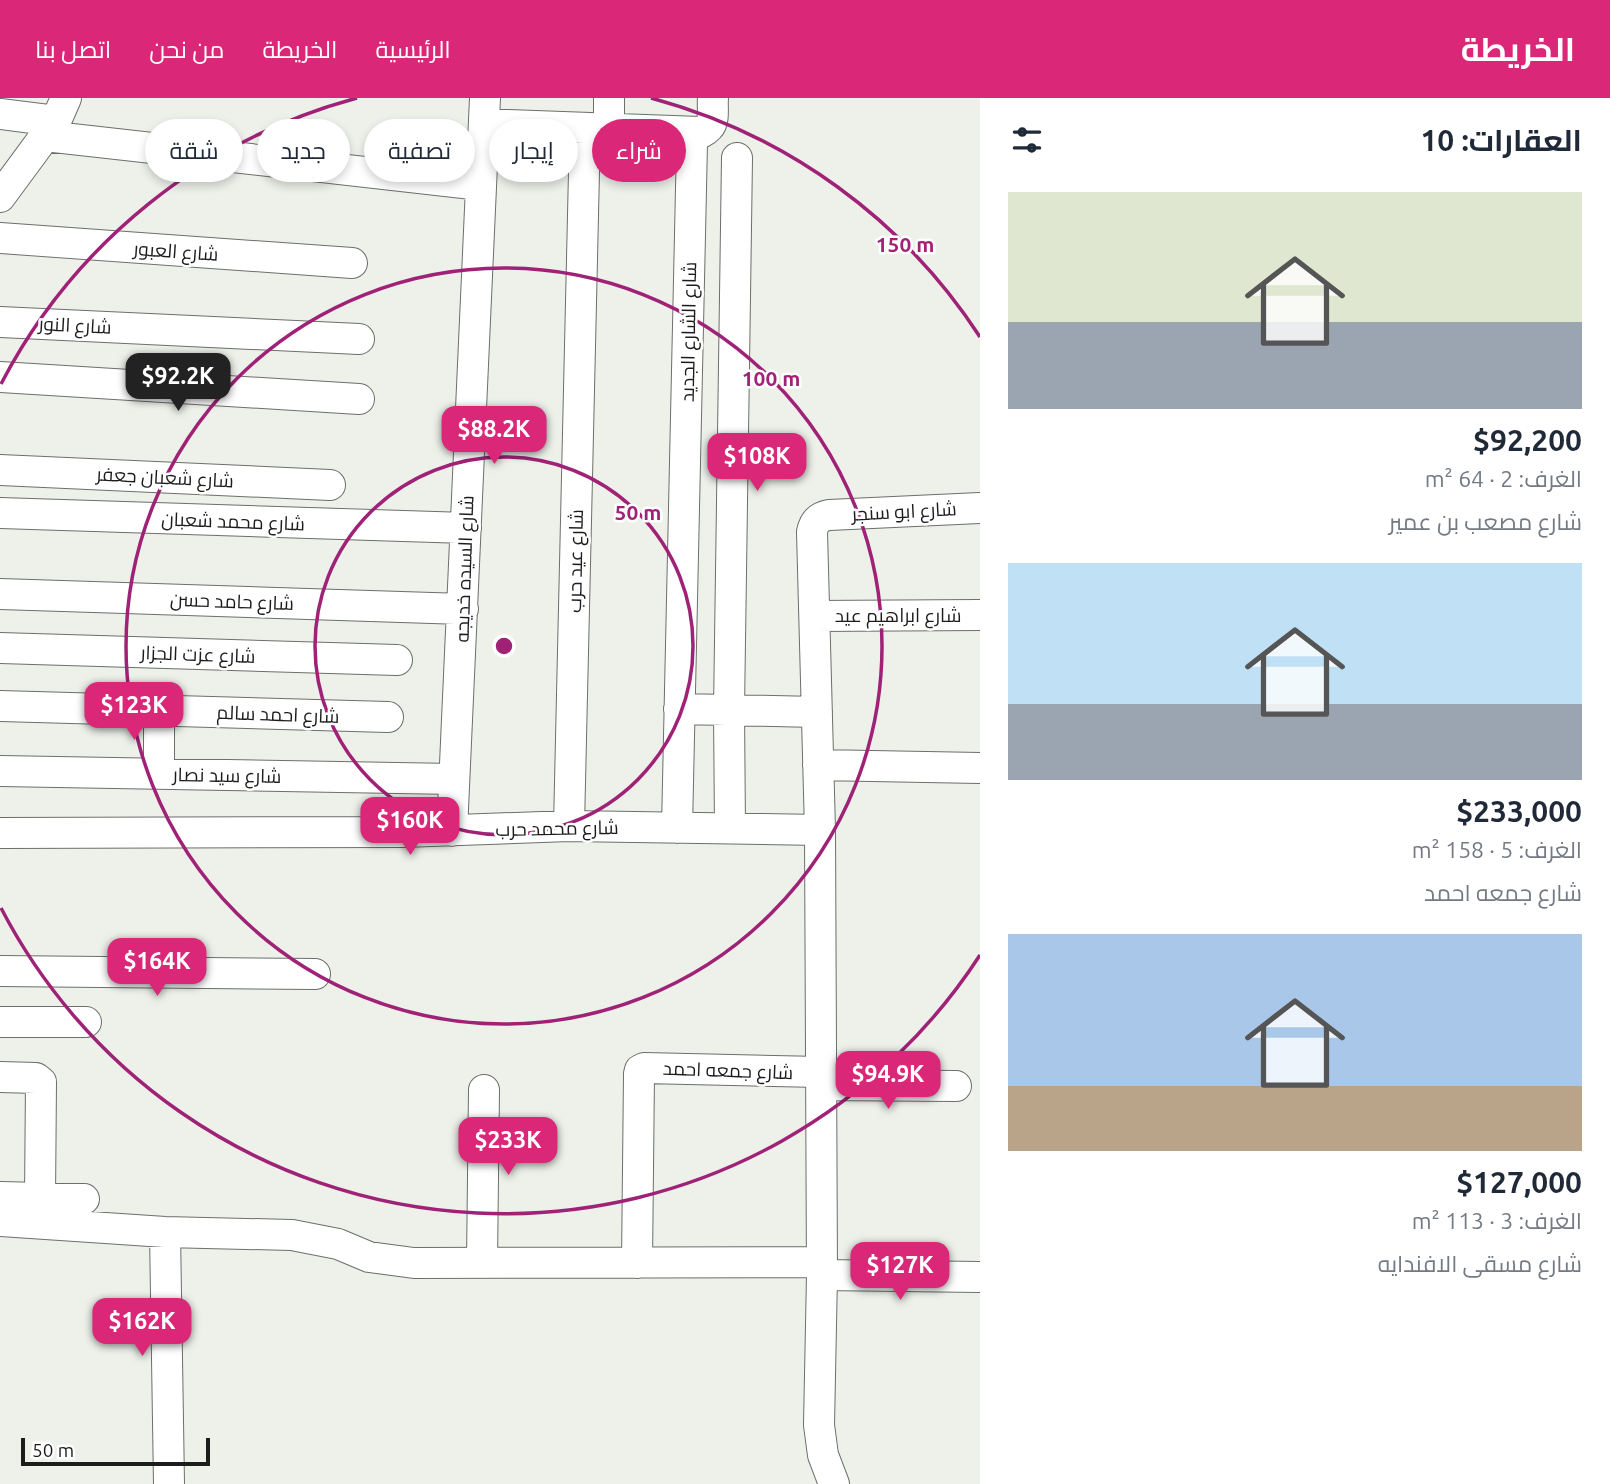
<!DOCTYPE html>
<html lang="ar">
<meta charset="utf-8">
<style>
:root{--surface:#fff;--page:#f2f2f3;--text:#1f2937;--muted:#747a83;--accent:#db2777}
body{margin:0;font-family:Ubuntu,Cairo,sans-serif;background:var(--page);color:var(--text);direction:rtl;height:100vh;display:flex;flex-direction:column;font-size:26px;white-space:nowrap}
*{box-sizing:border-box;margin:0}
p{font-size:23px;color:var(--muted)}
.icon{flex:none;width:38px;height:38px;fill:none;stroke:currentColor;stroke-width:2;stroke-linecap:round;stroke-linejoin:round}
.map{position:relative;flex:1;overflow:hidden;direction:ltr}
.side{display:flex;flex-direction:column;background:var(--surface);width:630px}
.side>*{flex:none}
.guide{position:absolute;left:21px;top:21px;width:665px;height:63px;direction:rtl;display:flex;gap:14px}
.scale{position:absolute;left:21px;bottom:18px;width:189px;box-sizing:border-box;padding-left:7px;border:4px solid #1c1d1b;border-top:0;font-size:19px;line-height:24px;white-space:nowrap;color:#1c1d1b;-webkit-text-stroke:5px #fff;paint-order:stroke}
.price{position:absolute;translate:-50% -60px;padding:0 16px;border-radius:14px;background:var(--accent);color:#fff;font-size:23px;line-height:46px;filter:drop-shadow(0 2px 4px #0008)}
.price::after{content:'';position:absolute;left:50%;top:42px;width:21px;height:16px;margin-left:-10px;background:inherit;clip-path:polygon(0 0,100% 0,50% 100%)}
.price.on{background:#222;color:#fff}
ul{padding:0;list-style:none}
li{display:grid;align-content:center;gap:14px;height:371px;padding:0 28px}
li span{display:grid;place-items:center;height:217px;border-radius:0px;color:#555}
li>.icon{margin-inline-start:auto}
span .icon{width:126px;height:126px;fill:#fffc;stroke-width:1}
li b{font-size:30px}
h2{display:flex;justify-content:space-between;align-items:center;height:84px;padding:0 28px;font-size:30px}
.chip{padding:0 24px;border-radius:32px;background:var(--surface);box-shadow:0 4px 10px #0003;font-size:24px;line-height:63px}
.chip.on{background:var(--accent);color:#fff}
header{display:flex;align-items:center;gap:42px;box-sizing:border-box;height:98px;padding:0 35px;background:var(--accent);color:#fff}
header strong{font-size:33px}
nav{display:flex;gap:38px;margin-inline-start:auto;font-size:24px}
main{display:flex;flex:1;min-height:0}
.map>svg:first-child{display:block}
.lines{fill:none;stroke-linecap:round;stroke-linejoin:round}
.street-casing{stroke:#6c6f6a;stroke-width:32}
.street{stroke:#fff;stroke-width:30}
.ring{fill:none;stroke:#a02277;stroke-width:3.5}
.labels{text-anchor:middle;stroke-width:5;stroke-linejoin:round;paint-order:stroke}
.street-label{font-size:19px;fill:#1c1d1b;stroke:#fff}
.centre{fill:#a02277;stroke:#fff;stroke-width:3.5}
.ring-label{font-size:21px;text-anchor:middle;font-weight:bold;fill:#a02277;stroke:#fff;stroke-width:5;stroke-linejoin:round;paint-order:stroke}
</style>
<header>
<strong>الخريطة</strong>
<nav><a>الرئيسية</a><a>الخريطة</a><a>من نحن</a><a>اتصل بنا</a></nav>
</header>
<main>
<section class="side">
<h2>العقارات: 10<svg class="icon" aria-label="filters" viewBox="0 0 24 24"><path d="M4 7h16M4 17h16"/><circle cx="9" cy="7" r="2"/><circle cx="15" cy="17" r="2"/></svg></h2>
<ul>
<li><span style="background:linear-gradient(#dfe7d0 60%,#9aa5b1 0)"><svg class="icon" aria-label="home" viewBox="0 0 24 24"><path d="M3 11l9-7 9 7M6 9v11h12V9"/></svg></span><div><b>$92,200</b><p>الغرف: 2 · 64 m²</p><p>شارع مصعب بن عمير</p></div></li>
<li><span style="background:linear-gradient(#bfe0f5 65%,#9aa5b1 0)"><svg class="icon" aria-label="home" viewBox="0 0 24 24"><path d="M3 11l9-7 9 7M6 9v11h12V9"/></svg></span><div><b>$233,000</b><p>الغرف: 5 · 158 m²</p><p>شارع جمعه احمد</p></div></li>
<li><span style="background:linear-gradient(#a9c7e8 70%,#b9a48a 0)"><svg class="icon" aria-label="home" viewBox="0 0 24 24"><path d="M3 11l9-7 9 7M6 9v11h12V9"/></svg></span><div><b>$127,000</b><p>الغرف: 3 · 113 m²</p><p>شارع مسقى الافندايه</p></div></li>
</ul>
</section>
<div class="map">
<svg width="980" height="1386" viewBox="0 0 980 1386">
<rect width="100%" height="100%" fill="#edf1ea"/>
<g class="lines">
<g class="street-casing">
<path id="street" d="M609,0V31
M0,16L56,23
M484,26L700,34
M45,38L481,87
M0,99L56,23L66,0
M0,140L352,165
M0,224L359,241
M0,279L359,301
M0,372L330,387
M0,415L466,430
M0,496L463,511
M815,518L980,517
M0,550L397,562
M0,608L388,619
M679,611L817,614
M818,667L980,670
M0,673L454,681
M159,675V613
M569,728L585,30
M677,730L692,45C697,33 702,37 709,29C715,23 712,8 713,0
M730,730L729,612L737,60
M452,733L485,0
M0,735L403,734L569,728L820,732
M0,873L315,876
M0,924H86
M0,979L36,980L41,984L40,1100
M821,987L956,988
M0,1099L84,1101
M0,1123L165,1134L292,1137L338,1146L369,1159L414,1165L822,1164
M165,1134L169,1386
M482,1165L484,992
M637,1165L639,976L640,972L644,970L820,974
M822,1177L980,1179
M834,1386L823,1357L819,1327L822,1177L820,732L812,434C814,424 818,419 829,417L980,410"/>
</g>
<use href="#street" class="street"/>
</g>
<g class="ring">
<circle cx="504" cy="548" r="189"/>
<circle cx="504" cy="548" r="378"/>
<path d="M980 857A567 567 0 0 1 1 810M1 286A567 567 0 0 1 357 0M651 0A567 567 0 0 1 980 239"/>
</g>
<g class="labels">
<g class="street-label">
<text transform="translate(176 153) rotate(4)" y="7">شارع العبور</text>
<text transform="translate(75 227) rotate(3)" y="7">شارع النور</text>
<text transform="translate(688 234) rotate(-89)" y="7">شارع الشارع الجديد</text>
<text transform="translate(165 379) rotate(3)" y="7">شارع شعبان جعفر</text>
<text transform="translate(904 413) rotate(-3)" y="7">شارع ابو سنجر</text>
<text transform="translate(233 423) rotate(2)" y="7">شارع محمد شعبان</text>
<text transform="translate(575 463) rotate(-89)" y="7">شارع عيد حرب</text>
<text transform="translate(464 471) rotate(-88)" y="7">شارع السيده خديجه</text>
<text transform="translate(232 503) rotate(2)" y="7">شارع حامد حسن</text>
<text x="898" y="524">شارع ابراهيم عيد</text>
<text transform="translate(198 556) rotate(2)" y="7">شارع عزت الجزار</text>
<text transform="translate(278 616) rotate(2)" y="7">شارع احمد سالم</text>
<text transform="translate(227 677) rotate(1)" y="7">شارع سيد نصار</text>
<text transform="translate(557 730) rotate(-1)" y="7">شارع محمد حرب</text>
<text transform="translate(728 972) rotate(2)" y="7">شارع جمعه احمد</text>
</g>
</g>
<circle cx="504" cy="548" r="10" class="centre"/>
<g class="ring-label">
<text x="905" y="154">150 m</text>
<text x="771" y="288">100 m</text>
<text x="638" y="422">50 m</text>
</g>
</svg>
<div class="scale">50 m</div>
<b class="price on" style="left:178px;top:315px">$92.2K</b>
<b class="price" style="left:494px;top:368px">$88.2K</b>
<b class="price" style="left:757px;top:395px">$108K</b>
<b class="price" style="left:134px;top:644px">$123K</b>
<b class="price" style="left:410px;top:759px">$160K</b>
<b class="price" style="left:157px;top:900px">$164K</b>
<b class="price" style="left:888px;top:1013px">$94.9K</b>
<b class="price" style="left:508px;top:1079px">$233K</b>
<b class="price" style="left:900px;top:1204px">$127K</b>
<b class="price" style="left:142px;top:1260px">$162K</b>
<div class="guide">
<a class="chip on">شراء</a>
<a class="chip">إيجار</a>
<a class="chip">تصفية</a>
<a class="chip">جديد</a>
<a class="chip">شقة</a>
</div>
</div>
</main>
